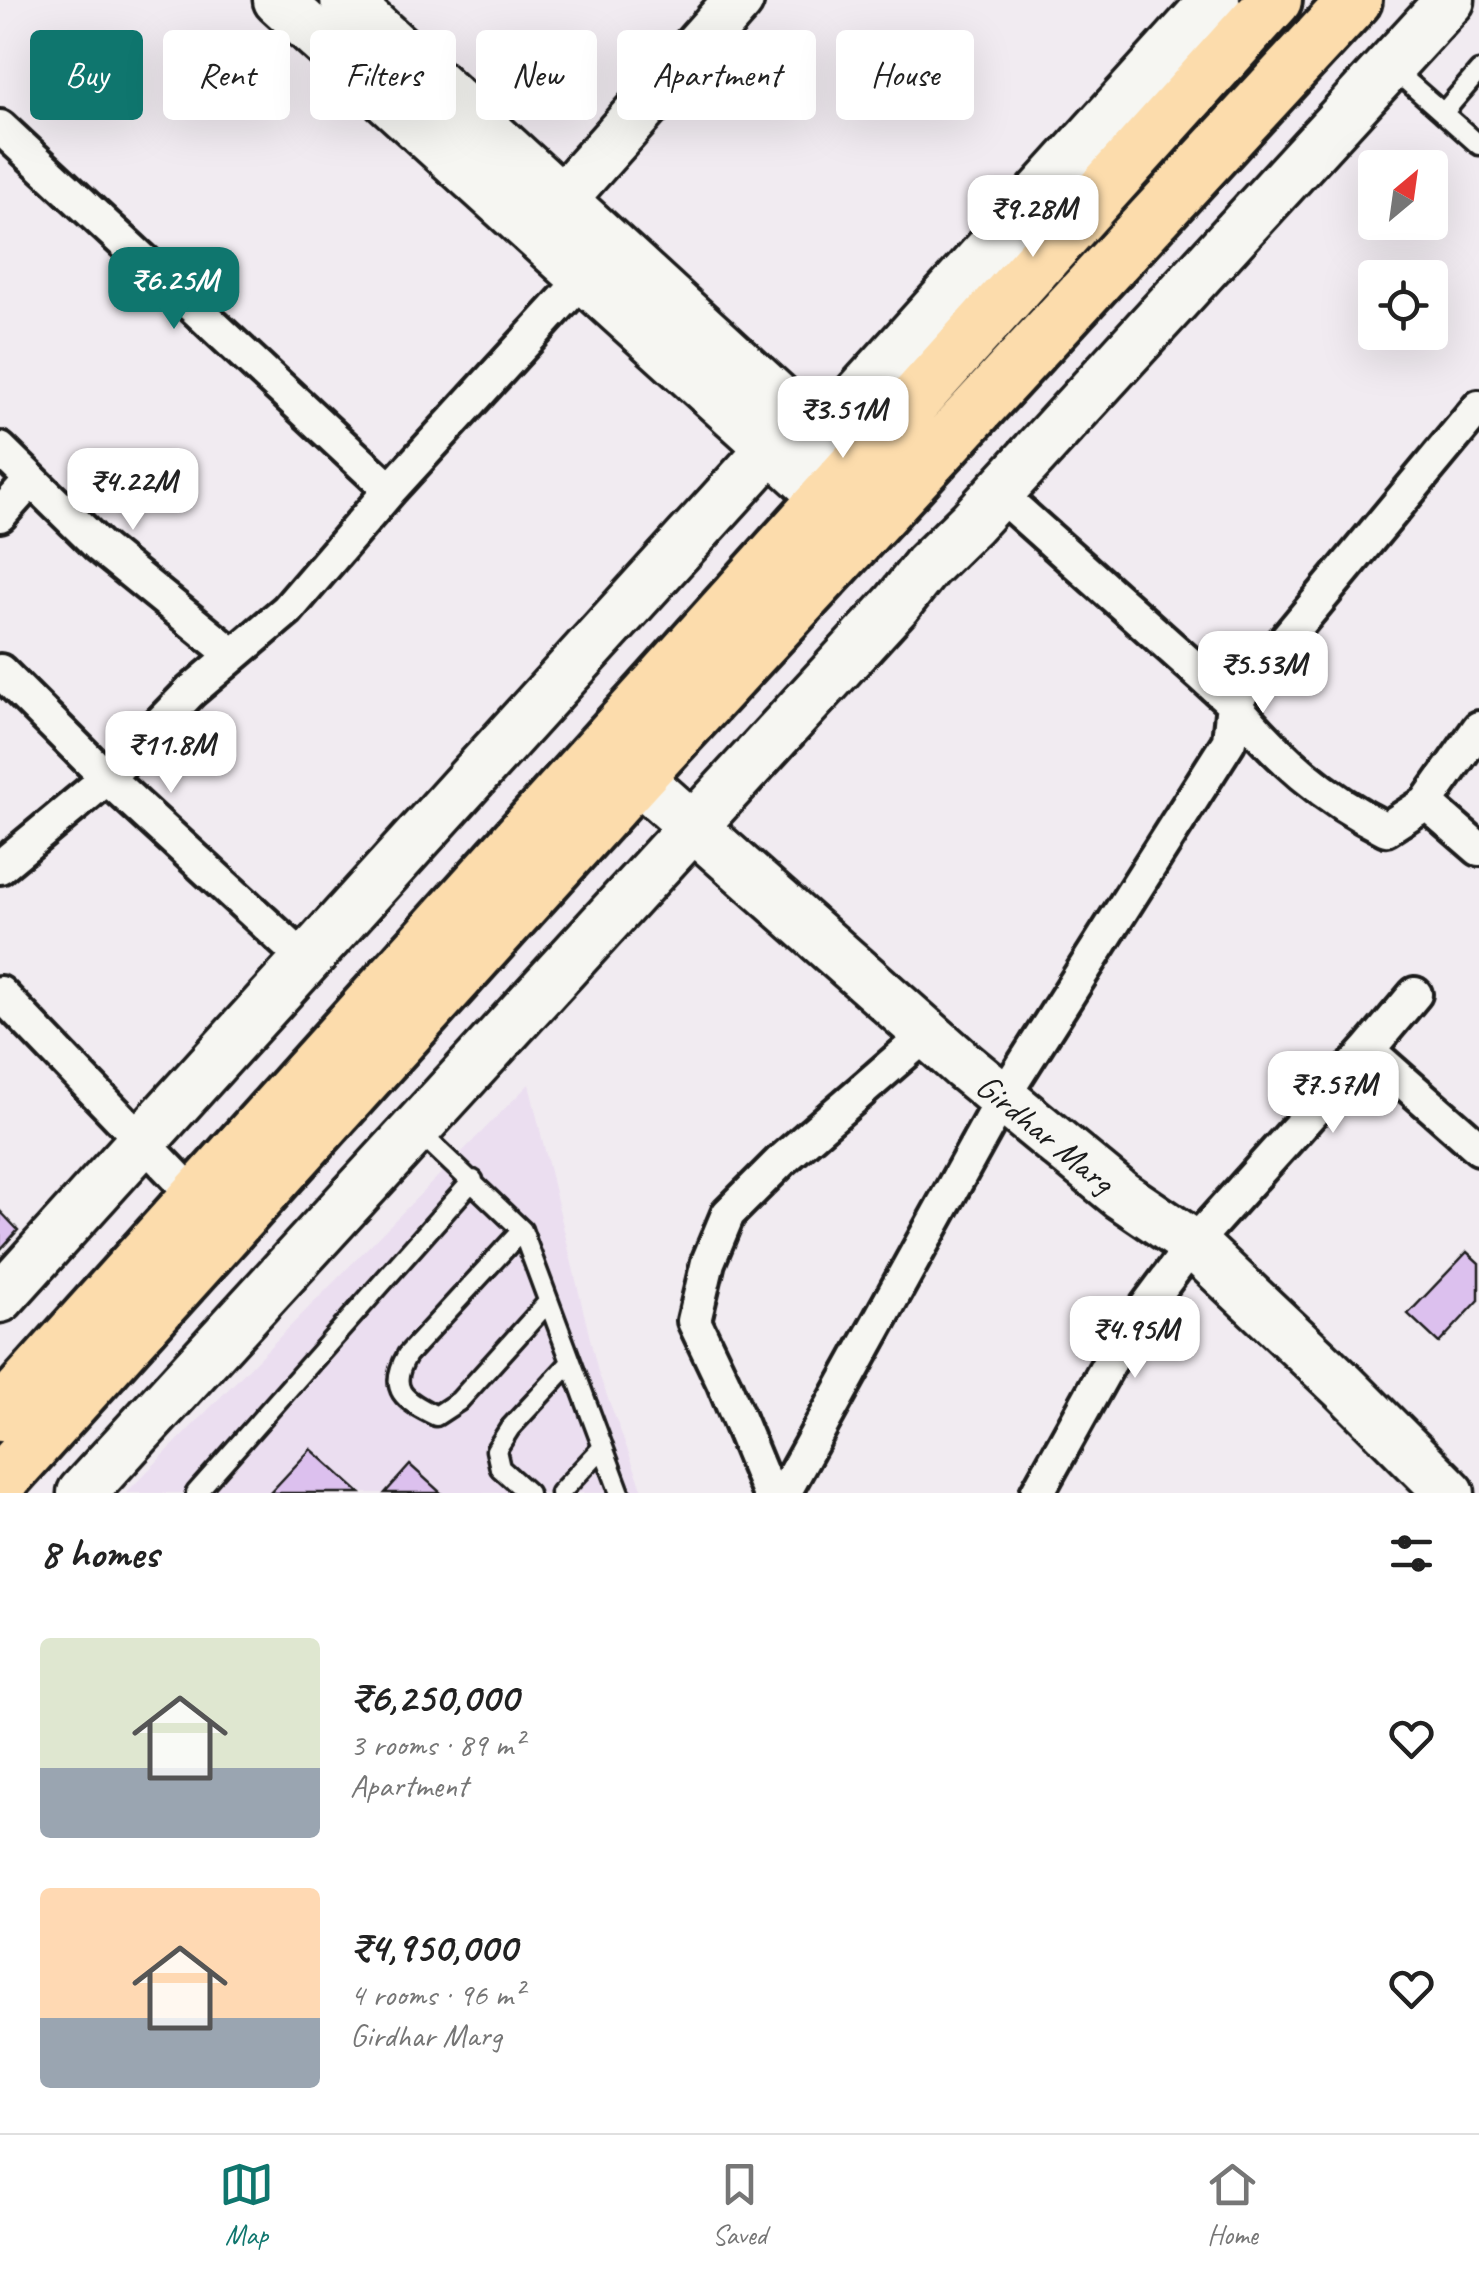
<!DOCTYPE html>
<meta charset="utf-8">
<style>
:root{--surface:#fff;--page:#f2f2f2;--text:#222;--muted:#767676;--line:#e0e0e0;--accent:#0f766e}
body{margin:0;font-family:Caveat,sans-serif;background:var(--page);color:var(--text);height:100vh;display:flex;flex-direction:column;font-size:38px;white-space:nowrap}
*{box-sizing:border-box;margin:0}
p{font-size:32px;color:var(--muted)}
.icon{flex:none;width:55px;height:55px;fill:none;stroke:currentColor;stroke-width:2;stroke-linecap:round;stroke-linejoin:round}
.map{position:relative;height:1493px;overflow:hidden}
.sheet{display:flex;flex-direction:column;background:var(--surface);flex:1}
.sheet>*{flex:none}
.banner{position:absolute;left:30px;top:30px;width:1420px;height:90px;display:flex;gap:20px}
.needle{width:65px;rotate:29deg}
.fabs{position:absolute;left:1358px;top:150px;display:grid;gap:20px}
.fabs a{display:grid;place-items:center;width:90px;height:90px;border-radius:10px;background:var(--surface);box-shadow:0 10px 40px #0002;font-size:50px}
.price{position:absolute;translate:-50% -85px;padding:0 22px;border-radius:20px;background:#fff;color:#222;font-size:32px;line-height:65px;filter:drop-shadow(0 2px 5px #0008)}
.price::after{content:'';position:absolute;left:50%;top:60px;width:30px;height:22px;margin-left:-15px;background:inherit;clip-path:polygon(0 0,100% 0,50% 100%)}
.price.active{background:var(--accent);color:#fff}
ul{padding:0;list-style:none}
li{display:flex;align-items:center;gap:30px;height:250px;padding:0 40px}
li span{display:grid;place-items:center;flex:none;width:280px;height:200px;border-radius:10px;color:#555}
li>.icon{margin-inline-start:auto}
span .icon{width:120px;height:120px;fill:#fffc;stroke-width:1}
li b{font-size:42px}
h2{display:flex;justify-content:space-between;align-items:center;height:120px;padding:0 40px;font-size:42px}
.tag{padding:0 35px;border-radius:10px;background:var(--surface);box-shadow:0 10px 40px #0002;font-size:35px;line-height:90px}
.tag.active{background:var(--accent);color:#fff}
.tab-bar{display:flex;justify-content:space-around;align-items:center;height:140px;border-top:2px solid var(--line);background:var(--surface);font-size:28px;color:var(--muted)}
.tab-bar a{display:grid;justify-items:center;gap:5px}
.tab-bar .active{color:var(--accent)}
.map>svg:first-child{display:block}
.built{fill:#ebdef0}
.building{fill:#dcc0ee;stroke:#1c1c1c;stroke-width:2.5}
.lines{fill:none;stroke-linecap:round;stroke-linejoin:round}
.lane-casing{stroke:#1c1c1c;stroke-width:25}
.street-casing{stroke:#1c1c1c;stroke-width:40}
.secondary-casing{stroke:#1c1c1c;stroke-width:55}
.primary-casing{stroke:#1c1c1c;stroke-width:60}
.lane{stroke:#f6f6f2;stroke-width:18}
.street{stroke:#f6f6f2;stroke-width:32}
.secondary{stroke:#f6f6f2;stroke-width:48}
.primary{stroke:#fcdcac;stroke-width:52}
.labels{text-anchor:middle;stroke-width:10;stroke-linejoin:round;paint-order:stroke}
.street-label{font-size:35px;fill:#1c1c1c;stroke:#f6f6f2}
</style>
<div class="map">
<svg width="1479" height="1493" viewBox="0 0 1479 1493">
<rect width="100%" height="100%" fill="#f1ebf1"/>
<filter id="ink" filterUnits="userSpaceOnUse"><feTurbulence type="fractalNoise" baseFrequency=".01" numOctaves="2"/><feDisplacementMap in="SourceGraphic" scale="20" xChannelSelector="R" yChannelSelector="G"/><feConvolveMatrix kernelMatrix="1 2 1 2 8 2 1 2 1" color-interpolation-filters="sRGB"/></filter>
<g filter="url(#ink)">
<path class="built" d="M529,1084L598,1372L644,1493H126Z"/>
<path class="building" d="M0,1211L18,1230L0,1250Z
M1467,1252L1479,1263V1300L1439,1343L1408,1314Z
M311,1449L360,1493H270Z
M410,1465L441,1493H385Z"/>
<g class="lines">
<g class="lane-casing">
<path id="lane" d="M1390,66L1479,145
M1443,113L1479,71
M418,1131L522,1230L620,1493
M522,1230L407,1355C387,1390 404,1400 436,1416L459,1401L548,1302
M196,1493L473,1180
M528,1493L500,1468L496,1450L510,1428L571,1362
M560,1493L603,1447"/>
</g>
<g class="street-casing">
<path id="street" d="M0,127L390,490
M0,449L99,546L233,655
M997,492L1233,703L1479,407
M0,515L31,480
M0,671L107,778L305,960
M1233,703C1278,757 1323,798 1386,829L1426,803L1479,728
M1426,803L1479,849
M0,867L107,778L190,692L287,610L390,490L584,278
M0,993L196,1197
M1368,1050L1415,994
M769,1493L724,1384L694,1321L708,1262L728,1214L780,1162L928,1033
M784,1493L1003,1097L1229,741L1233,703
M1037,1493L1123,1338L1193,1244L1368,1050L1479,1148"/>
</g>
<g class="secondary-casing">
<g id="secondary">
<path d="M278,0L854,523"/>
<path d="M345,0L880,492"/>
<path d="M562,199L739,0"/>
<path d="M798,461L1215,0"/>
<path id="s1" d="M637,777L965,1067L1121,1195L1193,1244L1343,1386L1450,1493"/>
<path d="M0,1298L771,448"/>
<path d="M82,1493L897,604L927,566L971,523L1450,0"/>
</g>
</g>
<g class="primary-casing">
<path id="primary" d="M0,1415L1275,0
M0,1482L637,777L1355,0"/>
</g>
<use href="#lane" class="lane"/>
<use href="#street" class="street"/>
<use href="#secondary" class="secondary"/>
<use href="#primary" class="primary"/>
</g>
</g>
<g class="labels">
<g class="street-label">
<text dy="12" stroke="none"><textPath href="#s1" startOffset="542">Girdhar Marg</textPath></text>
</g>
</g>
</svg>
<div class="fabs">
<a><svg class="needle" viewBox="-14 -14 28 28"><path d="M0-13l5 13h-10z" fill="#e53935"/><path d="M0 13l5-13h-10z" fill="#767676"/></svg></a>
<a><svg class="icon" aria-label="locate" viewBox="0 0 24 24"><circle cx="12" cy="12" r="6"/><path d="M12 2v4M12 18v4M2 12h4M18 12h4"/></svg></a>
</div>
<b class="price" style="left:1033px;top:260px">₹9.28M</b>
<b class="price active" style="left:174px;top:332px">₹6.25M</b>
<b class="price" style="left:843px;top:461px">₹3.51M</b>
<b class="price" style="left:133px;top:533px">₹4.22M</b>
<b class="price" style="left:1263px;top:716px">₹5.53M</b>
<b class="price" style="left:171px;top:796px">₹11.8M</b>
<b class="price" style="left:1333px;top:1136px">₹7.57M</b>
<b class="price" style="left:1135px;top:1381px">₹4.95M</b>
<div class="banner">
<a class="tag active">Buy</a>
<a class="tag">Rent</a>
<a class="tag">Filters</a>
<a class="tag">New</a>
<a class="tag">Apartment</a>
<a class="tag">House</a>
</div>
</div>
<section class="sheet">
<h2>8 homes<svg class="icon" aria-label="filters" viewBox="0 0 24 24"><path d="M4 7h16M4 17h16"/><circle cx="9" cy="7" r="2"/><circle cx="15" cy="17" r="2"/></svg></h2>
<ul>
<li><span style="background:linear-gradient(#dfe7d0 65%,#9aa5b1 0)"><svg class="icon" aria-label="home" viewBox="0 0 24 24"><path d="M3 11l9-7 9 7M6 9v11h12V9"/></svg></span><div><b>₹6,250,000</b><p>3 rooms · 89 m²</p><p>Apartment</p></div><svg class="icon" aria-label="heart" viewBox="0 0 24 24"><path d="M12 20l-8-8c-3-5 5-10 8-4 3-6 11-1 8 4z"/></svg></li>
<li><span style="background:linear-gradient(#ffd9b3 65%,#9aa5b1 0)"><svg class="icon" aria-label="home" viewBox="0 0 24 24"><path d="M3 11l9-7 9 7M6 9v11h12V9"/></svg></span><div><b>₹4,950,000</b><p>4 rooms · 96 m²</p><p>Girdhar Marg</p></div><svg class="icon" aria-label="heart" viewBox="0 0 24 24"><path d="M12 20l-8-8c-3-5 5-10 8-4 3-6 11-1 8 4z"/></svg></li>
</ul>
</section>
<nav class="tab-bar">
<a class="active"><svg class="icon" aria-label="map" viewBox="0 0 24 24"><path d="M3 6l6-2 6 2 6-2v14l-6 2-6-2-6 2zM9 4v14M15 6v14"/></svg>Map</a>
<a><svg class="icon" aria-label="saved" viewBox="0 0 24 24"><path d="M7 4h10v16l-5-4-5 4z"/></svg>Saved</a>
<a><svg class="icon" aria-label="home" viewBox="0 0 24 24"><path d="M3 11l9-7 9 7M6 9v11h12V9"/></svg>Home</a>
</nav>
